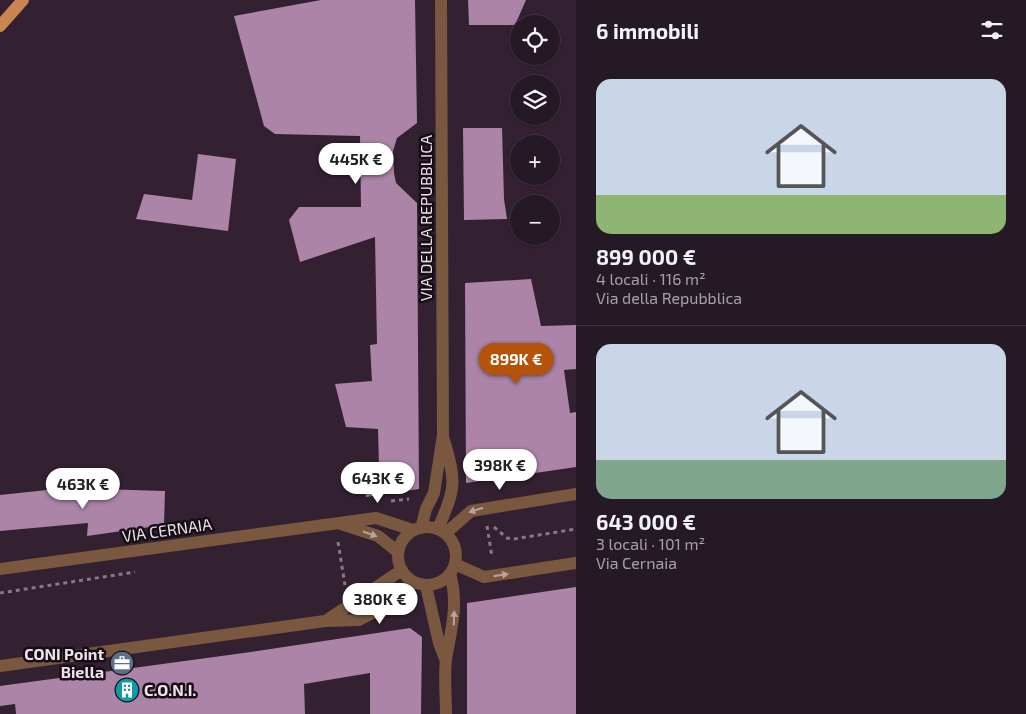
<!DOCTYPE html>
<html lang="it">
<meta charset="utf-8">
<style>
:root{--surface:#261926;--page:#322632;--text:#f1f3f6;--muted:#a4a0a7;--line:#423843;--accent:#b45309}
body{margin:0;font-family:"Exo 2",sans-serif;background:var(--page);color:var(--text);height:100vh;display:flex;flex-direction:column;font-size:19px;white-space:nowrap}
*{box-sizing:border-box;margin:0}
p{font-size:16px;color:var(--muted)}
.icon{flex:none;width:28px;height:28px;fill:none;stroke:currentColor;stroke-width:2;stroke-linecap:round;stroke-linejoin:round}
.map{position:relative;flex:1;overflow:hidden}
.drawer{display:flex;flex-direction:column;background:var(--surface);width:450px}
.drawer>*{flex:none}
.controls{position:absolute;left:510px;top:15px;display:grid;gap:10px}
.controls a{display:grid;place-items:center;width:50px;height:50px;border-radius:50%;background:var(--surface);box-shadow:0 1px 4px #0004,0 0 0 1px var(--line);font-size:25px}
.price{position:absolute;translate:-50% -42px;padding:0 11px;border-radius:18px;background:#fff;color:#222;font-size:16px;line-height:32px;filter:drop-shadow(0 1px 2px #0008)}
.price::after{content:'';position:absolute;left:50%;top:30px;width:15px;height:11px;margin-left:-8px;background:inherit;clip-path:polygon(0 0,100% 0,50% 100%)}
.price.active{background:var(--accent);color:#fff}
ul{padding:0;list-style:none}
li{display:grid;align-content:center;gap:10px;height:265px;padding:0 20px}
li+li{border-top:1px solid var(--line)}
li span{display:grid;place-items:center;height:155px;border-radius:15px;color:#555}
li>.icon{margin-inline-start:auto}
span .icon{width:90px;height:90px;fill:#fffc;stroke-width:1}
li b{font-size:21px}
h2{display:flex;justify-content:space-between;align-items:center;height:60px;padding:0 20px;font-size:21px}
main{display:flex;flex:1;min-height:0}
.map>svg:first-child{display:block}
.building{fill:#ab84a7}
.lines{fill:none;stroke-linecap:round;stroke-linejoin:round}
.path{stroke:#887886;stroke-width:3;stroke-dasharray:4 4;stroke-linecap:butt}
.minor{stroke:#7a5840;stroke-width:12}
.major{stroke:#cb8551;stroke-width:12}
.oneway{fill:#baa39f}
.labels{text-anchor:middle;stroke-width:5;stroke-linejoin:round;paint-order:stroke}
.street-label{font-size:16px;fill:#eee1ec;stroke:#160e15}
.poi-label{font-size:16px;font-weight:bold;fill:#eee1ec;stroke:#160e15;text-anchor:end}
</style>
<main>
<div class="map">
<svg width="576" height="714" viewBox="0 0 576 714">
<rect width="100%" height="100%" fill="#332132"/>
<path class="building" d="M321,0H415L417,123L397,138L393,151L394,173L396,183L417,203L419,489L366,497L363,469L379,467L378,429L346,427L335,384L372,381L370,345L377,344L375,237L300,262L289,220L299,207H361L360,136L275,134L264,126L234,16Z
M468,0H526L515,25H469Z
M463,128H502L504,199L507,219L464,220Z
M198,154L236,159L228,231L136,219L144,194L192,200Z
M531,279L541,326L576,325V369L564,370L570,413L576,412V467L466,483L465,283Z
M66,488L165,491L164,525L87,536L88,523L0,531V495Z
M576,587V714H467V603Z
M410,628L422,637L421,714H370V673L304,684L305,714H16L15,704L0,706V686L251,652Z"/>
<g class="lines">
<path class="path" d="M391,501L409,499
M487,526L492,557
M494,527L507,538L514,539L576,529
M338,542L345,585
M0,593L135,572"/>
<path class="minor" d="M341,524L378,536L398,552
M398 556a29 29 0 1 1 58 0a29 29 0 1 1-58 0Z
M421,528L426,509L434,493L443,435L441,0
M438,529C455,488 457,484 444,440
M446,533L471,511L576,494
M455,564L484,577L576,563
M0,569L376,518L413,530
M426,586L439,643L446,661
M327,620L402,570
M0,666L325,621L359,620L399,599L413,582
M446,714C446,696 444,677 446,659C451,630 459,604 450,574"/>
<path class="major" d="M0,26L23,0"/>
</g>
<defs><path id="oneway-solid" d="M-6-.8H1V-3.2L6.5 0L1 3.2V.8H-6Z" transform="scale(1.25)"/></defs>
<g class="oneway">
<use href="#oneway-solid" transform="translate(476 510) rotate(162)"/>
<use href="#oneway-solid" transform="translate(370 534) rotate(19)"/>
<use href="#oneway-solid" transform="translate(501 575) rotate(-9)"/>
<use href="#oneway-solid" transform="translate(454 618) rotate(-88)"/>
</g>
<defs>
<g id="office-disc" transform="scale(1.25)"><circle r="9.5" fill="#5c6f8a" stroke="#160e15"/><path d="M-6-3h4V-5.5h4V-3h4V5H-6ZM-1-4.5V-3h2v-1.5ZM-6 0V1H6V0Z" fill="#fff"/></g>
<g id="building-disc" transform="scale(1.25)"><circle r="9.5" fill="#0f9aa8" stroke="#160e15"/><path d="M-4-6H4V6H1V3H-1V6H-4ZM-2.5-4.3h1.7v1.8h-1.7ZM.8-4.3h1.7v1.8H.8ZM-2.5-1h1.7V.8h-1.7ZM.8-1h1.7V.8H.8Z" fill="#fff"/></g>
</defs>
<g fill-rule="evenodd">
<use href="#office-disc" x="122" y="663"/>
<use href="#building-disc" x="127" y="690"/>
</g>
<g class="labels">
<g class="street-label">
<text transform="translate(426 218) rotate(-90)" y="6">VIA DELLA REPUBBLICA</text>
<text transform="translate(167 530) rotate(-8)" y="6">VIA CERNAIA</text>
</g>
<g class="poi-label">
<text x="104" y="660">CONI Point<tspan x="104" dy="18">Biella</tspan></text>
<text x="144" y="696" text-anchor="start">C.O.N.I.</text>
</g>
</g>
</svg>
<div class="controls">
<a><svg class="icon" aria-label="locate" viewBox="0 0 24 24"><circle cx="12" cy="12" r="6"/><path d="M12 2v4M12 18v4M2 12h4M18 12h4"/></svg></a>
<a><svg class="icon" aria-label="layers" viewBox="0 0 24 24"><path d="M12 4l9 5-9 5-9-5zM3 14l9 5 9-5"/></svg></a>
<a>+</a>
<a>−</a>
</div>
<b class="price" style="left:356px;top:185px">445K €</b>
<b class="price active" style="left:516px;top:385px">899K €</b>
<b class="price" style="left:500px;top:491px">398K €</b>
<b class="price" style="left:378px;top:504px">643K €</b>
<b class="price" style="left:83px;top:510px">463K €</b>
<b class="price" style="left:380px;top:625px">380K €</b>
</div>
<section class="drawer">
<h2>6 immobili<svg class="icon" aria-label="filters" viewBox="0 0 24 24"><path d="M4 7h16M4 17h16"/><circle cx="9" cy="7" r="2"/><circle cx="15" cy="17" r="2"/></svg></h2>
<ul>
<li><span style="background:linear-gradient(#c9d6e8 75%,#8fb573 0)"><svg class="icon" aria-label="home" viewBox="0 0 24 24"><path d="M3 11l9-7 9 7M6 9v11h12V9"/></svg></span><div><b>899 000 €</b><p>4 locali · 116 m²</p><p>Via della Repubblica</p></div></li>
<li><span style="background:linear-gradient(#c9d6e8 75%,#7fa58c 0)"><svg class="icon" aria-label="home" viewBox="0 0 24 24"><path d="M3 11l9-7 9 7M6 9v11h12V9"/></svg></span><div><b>643 000 €</b><p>3 locali · 101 m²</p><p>Via Cernaia</p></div></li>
</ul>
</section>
</main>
